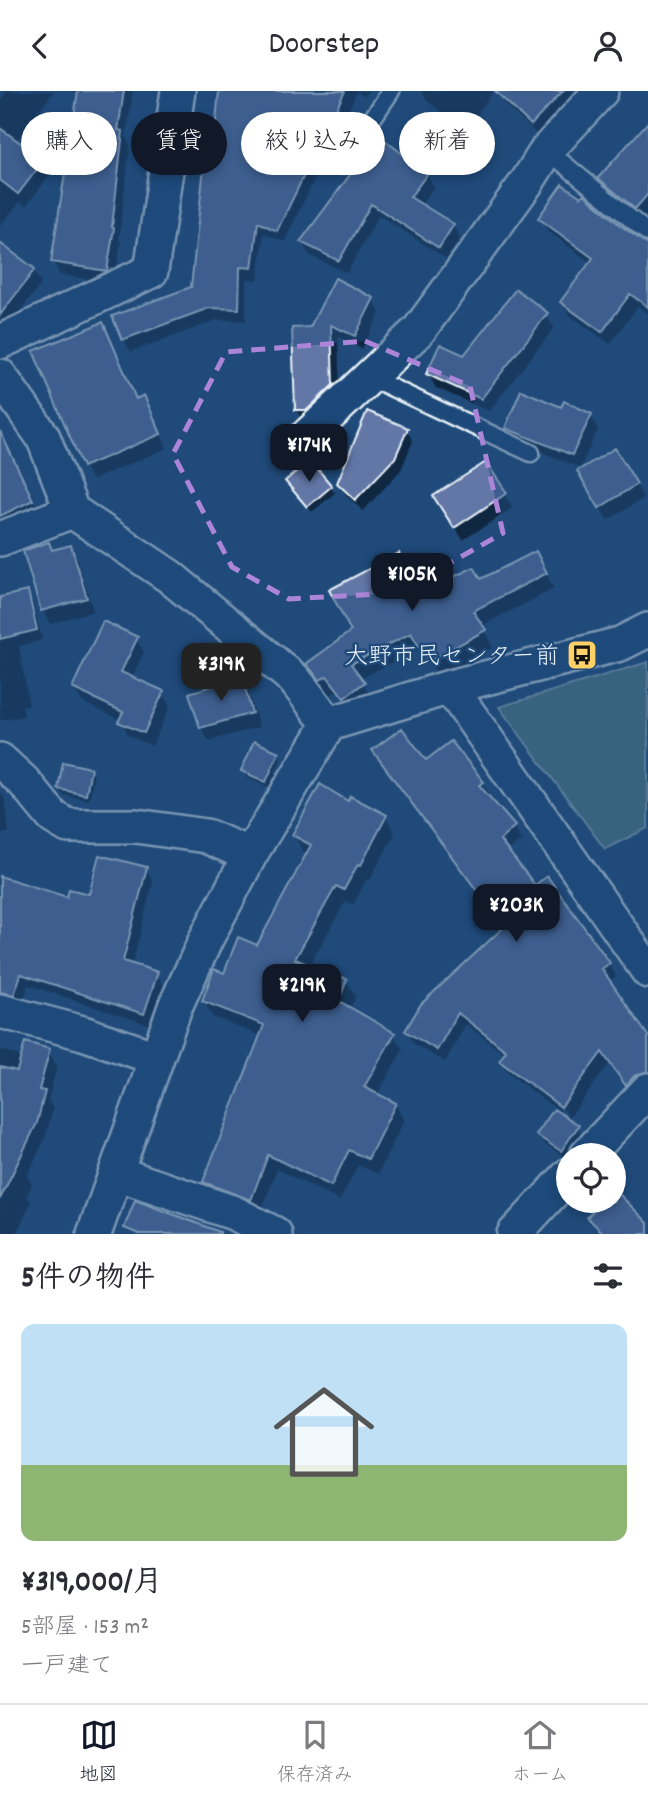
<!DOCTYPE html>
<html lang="ja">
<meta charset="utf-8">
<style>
:root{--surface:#fff;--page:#f7f7f7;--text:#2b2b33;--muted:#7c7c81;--line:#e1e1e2;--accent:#111827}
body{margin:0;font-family:Dekko,"Klee One",sans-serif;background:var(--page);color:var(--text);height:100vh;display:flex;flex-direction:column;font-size:26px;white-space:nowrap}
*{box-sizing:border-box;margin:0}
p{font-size:23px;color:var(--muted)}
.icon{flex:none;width:38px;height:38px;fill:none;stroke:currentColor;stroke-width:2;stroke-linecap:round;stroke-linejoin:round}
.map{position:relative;height:1143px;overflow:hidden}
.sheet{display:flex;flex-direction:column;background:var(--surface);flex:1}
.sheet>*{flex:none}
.hud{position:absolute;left:21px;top:21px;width:607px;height:63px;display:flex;gap:14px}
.controls{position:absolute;left:556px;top:1052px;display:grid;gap:14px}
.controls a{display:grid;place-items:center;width:70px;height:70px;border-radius:50%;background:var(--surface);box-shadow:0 4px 10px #0003;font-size:35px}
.price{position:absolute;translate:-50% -60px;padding:0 16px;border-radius:14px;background:var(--accent);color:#fff;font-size:23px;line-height:46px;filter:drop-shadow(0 2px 4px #0008)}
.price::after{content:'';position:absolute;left:50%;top:42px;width:21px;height:16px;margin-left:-10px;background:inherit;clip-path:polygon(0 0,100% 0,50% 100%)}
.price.current{background:#222;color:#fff}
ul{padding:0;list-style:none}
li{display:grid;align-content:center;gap:14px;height:371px;padding:0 21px}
li span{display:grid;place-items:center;height:217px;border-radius:14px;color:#555}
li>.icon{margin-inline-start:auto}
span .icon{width:126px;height:126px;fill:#fffc;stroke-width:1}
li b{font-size:30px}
h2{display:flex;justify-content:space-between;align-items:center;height:84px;padding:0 21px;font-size:30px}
.chip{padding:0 24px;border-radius:32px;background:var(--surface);box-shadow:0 4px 10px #0003;font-size:24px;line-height:63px}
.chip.current{background:var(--accent);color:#fff}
header{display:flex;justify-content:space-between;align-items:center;height:91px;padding:0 21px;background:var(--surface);font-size:32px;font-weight:600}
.tab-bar{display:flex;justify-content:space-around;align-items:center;height:98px;border-top:2px solid var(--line);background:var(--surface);font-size:19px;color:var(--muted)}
.tab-bar a{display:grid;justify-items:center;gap:4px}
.tab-bar .current{color:var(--accent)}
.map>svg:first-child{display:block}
.green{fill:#588086;stroke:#a0b8bf;stroke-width:2}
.shadow{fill:#0007}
.building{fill:#6477a7;stroke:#e8f1f8;stroke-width:2}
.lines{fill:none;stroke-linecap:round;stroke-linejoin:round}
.service-casing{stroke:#e8f1f8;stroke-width:21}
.minor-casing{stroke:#e8f1f8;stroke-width:38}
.service{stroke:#1f4a7a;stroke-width:16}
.minor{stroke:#1f4a7a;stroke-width:33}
.marked{fill:none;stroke:#ac85d9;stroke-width:5;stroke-dasharray:14 9;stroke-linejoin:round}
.labels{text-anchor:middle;stroke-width:5;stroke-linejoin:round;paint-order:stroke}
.poi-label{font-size:24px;fill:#e8f1f8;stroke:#1f4a7a;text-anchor:end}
</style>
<header><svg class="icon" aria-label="back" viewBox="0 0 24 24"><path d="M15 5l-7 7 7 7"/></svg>Doorstep<svg class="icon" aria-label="person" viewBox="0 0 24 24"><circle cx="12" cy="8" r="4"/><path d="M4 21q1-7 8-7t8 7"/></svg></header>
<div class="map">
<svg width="648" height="1143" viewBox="0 0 648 1143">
<rect width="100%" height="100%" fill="#1f4a7a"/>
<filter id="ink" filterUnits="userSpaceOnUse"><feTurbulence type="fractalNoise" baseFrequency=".0143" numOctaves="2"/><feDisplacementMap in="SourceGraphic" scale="14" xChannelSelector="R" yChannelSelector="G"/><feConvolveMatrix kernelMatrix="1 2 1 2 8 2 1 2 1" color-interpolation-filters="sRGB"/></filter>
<g filter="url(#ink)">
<path class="green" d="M648,571V737L605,758L499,616Z"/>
<path class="shadow" d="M7,0H54L16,50L42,70L50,84L26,115L20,111L0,135V10Z
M77,0H133L126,47L130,54L119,148L121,152L114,192L60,184L53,170L73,37Z
M220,0H368L364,6L357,1L284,151L264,142L258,189L246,188V230L217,229L131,261L123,248L193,197L217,42Z
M421,0H494L466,39L427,10Z
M501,0H592L539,45L506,15L499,2Z
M648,34V128L644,132L609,103L600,88Z
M379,48L427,83L434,96L420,115L453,135L460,147L447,168L379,124L347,182L309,164L302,151Z
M540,127L648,169V223L638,215L610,253L569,224L562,211L591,172L548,140Z
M0,154L34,180L41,193L10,233L2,227L0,230Z
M373,208L380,222L362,258L338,245L340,308L304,332L296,319L311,238Z
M546,224L554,237L489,320L436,297L428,283Z
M103,233L137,309L144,306L167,357L92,389L84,375Z
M561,318L591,324L598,338L580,377L515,350L507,336Z
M406,338L413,350L401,379L363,420L346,404L339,392Z
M0,339L41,425L0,440Z
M614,359L644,407L608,429L579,381Z
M310,371L335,402L312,421L291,397Z
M486,373L513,417L463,449L443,418Z
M70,456L78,469L93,520L50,533L42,519L53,461Z
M544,478L554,498L481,535L493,556L438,586L422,556L360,588L372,607L354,621L338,600L330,604L309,574L420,504Z
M27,502L33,512L42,549L19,555L29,614L22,615L24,625L0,629V508Z
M136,548L144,561L132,587L162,601L170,615L152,655L128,644L121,629L82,611L74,597Z
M241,588L249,602L259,636L209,650L201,637L192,603Z
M374,660L425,672L482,692L490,704L487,706L514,736L521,749L507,761L534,796L609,873L616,885L608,891L648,948V994L634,1006L610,972L569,1027L558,1008L555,1010L565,1028L577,1036L581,1042L565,1066L542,1051L539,1044L556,1018L508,982L501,970L505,964L466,933L445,971L414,953L407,940L505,838Z
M277,662L281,668L269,696L247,687L243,680Z
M90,679L94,685L89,709L63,704L59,698Z
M0,700L5,709L9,742L0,743Z
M349,713L386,726L395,742L370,789L367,788L353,814L346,810L309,875L346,889L356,905L350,918L393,943L403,959L377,1004L395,1013L404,1029L378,1083L358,1074L340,1110L277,1078L260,1124L214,1107L205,1091L261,945L213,926L204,910L225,884L258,856L309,763L303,760L294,744Z
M146,778L153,790L132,874L157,883L164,895L150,934L28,894L23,910L0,902V805L68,808L90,805Z
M0,958L23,966L48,960L57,975L48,1009L53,1017L45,1048L27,1085L32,1093L27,1105L31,1112L16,1143H0Z
M605,1110H614L648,1135V1143H600L589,1126Z"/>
<path class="building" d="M78,0H124L118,39L123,40L112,136L114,137L107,180L51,171Z
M219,0H345L277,140L258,131L252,177L240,176L239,218L209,217L122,249L112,225L191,196L208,39L215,40Z
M495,0H563L531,34Z
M648,31V103L635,118L598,87Z
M0,37L44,69L18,103L0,89Z
M379,45L428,82L410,106L454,133L439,157L371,113L339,170L300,151Z
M562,93L581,106L584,103L620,134L648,154V216L630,203L602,241L560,211L593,167L538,127Z
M0,152L35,178L0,224Z
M335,187L374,207L355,245L331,234L333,294L307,319H295L292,237L310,236Z
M516,198L548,222L481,308L426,283L440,253L464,264Z
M103,231L136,308L144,304L161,343L83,376L33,260Z
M521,299L561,316L564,310L592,323L572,364L505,337Z
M367,320L408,337L395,367L355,409L337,392Z
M0,340L33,409L0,425Z
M615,357L637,393L599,417L577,380Z
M310,369L332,395L307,416L285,390Z
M486,371L507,402L454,437L433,405Z
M49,451L52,459L71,454L87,507L41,520L23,460Z
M536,460L547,482L473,520L486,539L428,571L411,542L351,573L365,591L344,607L327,585L320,589L306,573L351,540L329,499L399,462L420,502L474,476L481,488Z
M28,500L37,539L0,548V506Z
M103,530L138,546L121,581L164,600L144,642L118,631L123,621L72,597Z
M242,586L252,622L200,637L189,602Z
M402,637L426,669L451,650L484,691L479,694L515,735L500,749L535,794L547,785L610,872L602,878L648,945V980L634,985L626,995L602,961L561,1016L499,970L506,960L458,922L437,959L405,940L421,913L504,836L372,659Z
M254,650L279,661L266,691L241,680Z
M63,671L91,677L86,704L58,698Z
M320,693L348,710L350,705L387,724L361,774L358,773L344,799L336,795L295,868L347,888L339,910L395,942L364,996L396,1012L368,1068L349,1059L331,1095L268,1064L251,1109L203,1091L264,934L202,910L214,878L224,882L238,846L257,854L311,754L292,744Z
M99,764L147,776L123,870L158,881L144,923L21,883L14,904L0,901V785L67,806L69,798L89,803Z
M25,951L50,958L39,999L45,1000L37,1032L0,1108V976L17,980Z
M554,1018L579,1034L561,1060L536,1044Z
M614,1098L648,1132V1143H604L587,1126L603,1110H614Z
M135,1109L220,1141V1143H139L124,1137Z"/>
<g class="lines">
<g class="service-casing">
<path id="service" d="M547,59L648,142
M341,74L391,0
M369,286L531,362"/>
</g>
<g class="minor-casing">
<path id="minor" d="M0,251L151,180L178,0
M0,285L43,346L72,420L169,485L294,588L329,633
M305,347L419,239L527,91L547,59L601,0
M0,448L72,420
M450,596L648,880
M0,669L24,691L53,726L68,735H136L206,745L250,764
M0,920L83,942L156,967
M587,1064L648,999
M116,1082L234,1122L275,1143
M94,1143L175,916L206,848L250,764L329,633L450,596L620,553L648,539
M514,1143L569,1084"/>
</g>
<use href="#service" class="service"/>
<use href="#minor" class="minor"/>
</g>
</g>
<path d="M0 0H648V1143H0ZM365,250L470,295L503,442L397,502L289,508L232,476L173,363L226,261Z" fill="#1f4a7a" fill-opacity=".55" fill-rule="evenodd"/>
<path class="marked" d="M365,250L470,295L503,442L397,502L289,508L232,476L173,363L226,261Z"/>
<defs>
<g id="bus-square" transform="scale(1.575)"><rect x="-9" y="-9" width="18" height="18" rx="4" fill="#ffd166" stroke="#1f4a7a"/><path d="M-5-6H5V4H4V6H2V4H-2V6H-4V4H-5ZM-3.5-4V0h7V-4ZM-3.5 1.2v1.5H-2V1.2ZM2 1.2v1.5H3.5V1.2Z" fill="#111"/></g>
</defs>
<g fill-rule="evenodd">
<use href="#bus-square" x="582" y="564"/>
</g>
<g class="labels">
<g class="poi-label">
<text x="559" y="572">大野市民センター前</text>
</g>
</g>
</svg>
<div class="controls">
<a><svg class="icon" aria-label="locate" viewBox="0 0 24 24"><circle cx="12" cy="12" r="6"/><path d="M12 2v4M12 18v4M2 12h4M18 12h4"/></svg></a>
</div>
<b class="price" style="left:309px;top:393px">¥174K</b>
<b class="price" style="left:412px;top:522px">¥105K</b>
<b class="price current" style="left:221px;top:612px">¥319K</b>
<b class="price" style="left:516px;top:853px">¥203K</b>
<b class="price" style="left:302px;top:933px">¥219K</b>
<div class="hud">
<a class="chip">購入</a>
<a class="chip current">賃貸</a>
<a class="chip">絞り込み</a>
<a class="chip">新着</a>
</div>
</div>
<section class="sheet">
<h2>5件の物件<svg class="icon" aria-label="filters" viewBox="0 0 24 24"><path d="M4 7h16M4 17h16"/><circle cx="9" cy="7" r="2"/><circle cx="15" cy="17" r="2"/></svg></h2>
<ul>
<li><span style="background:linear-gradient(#bfe0f5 65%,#8fb573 0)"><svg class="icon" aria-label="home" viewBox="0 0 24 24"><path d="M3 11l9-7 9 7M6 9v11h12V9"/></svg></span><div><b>¥319,000/月</b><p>5部屋 · 153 m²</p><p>一戸建て</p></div></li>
</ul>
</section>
<nav class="tab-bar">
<a class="current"><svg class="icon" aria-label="map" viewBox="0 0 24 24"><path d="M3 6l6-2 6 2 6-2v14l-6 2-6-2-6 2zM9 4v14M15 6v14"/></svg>地図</a>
<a><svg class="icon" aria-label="saved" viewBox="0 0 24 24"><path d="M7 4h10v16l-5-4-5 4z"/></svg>保存済み</a>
<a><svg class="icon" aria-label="home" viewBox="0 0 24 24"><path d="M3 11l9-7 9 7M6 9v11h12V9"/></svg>ホーム</a>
</nav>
